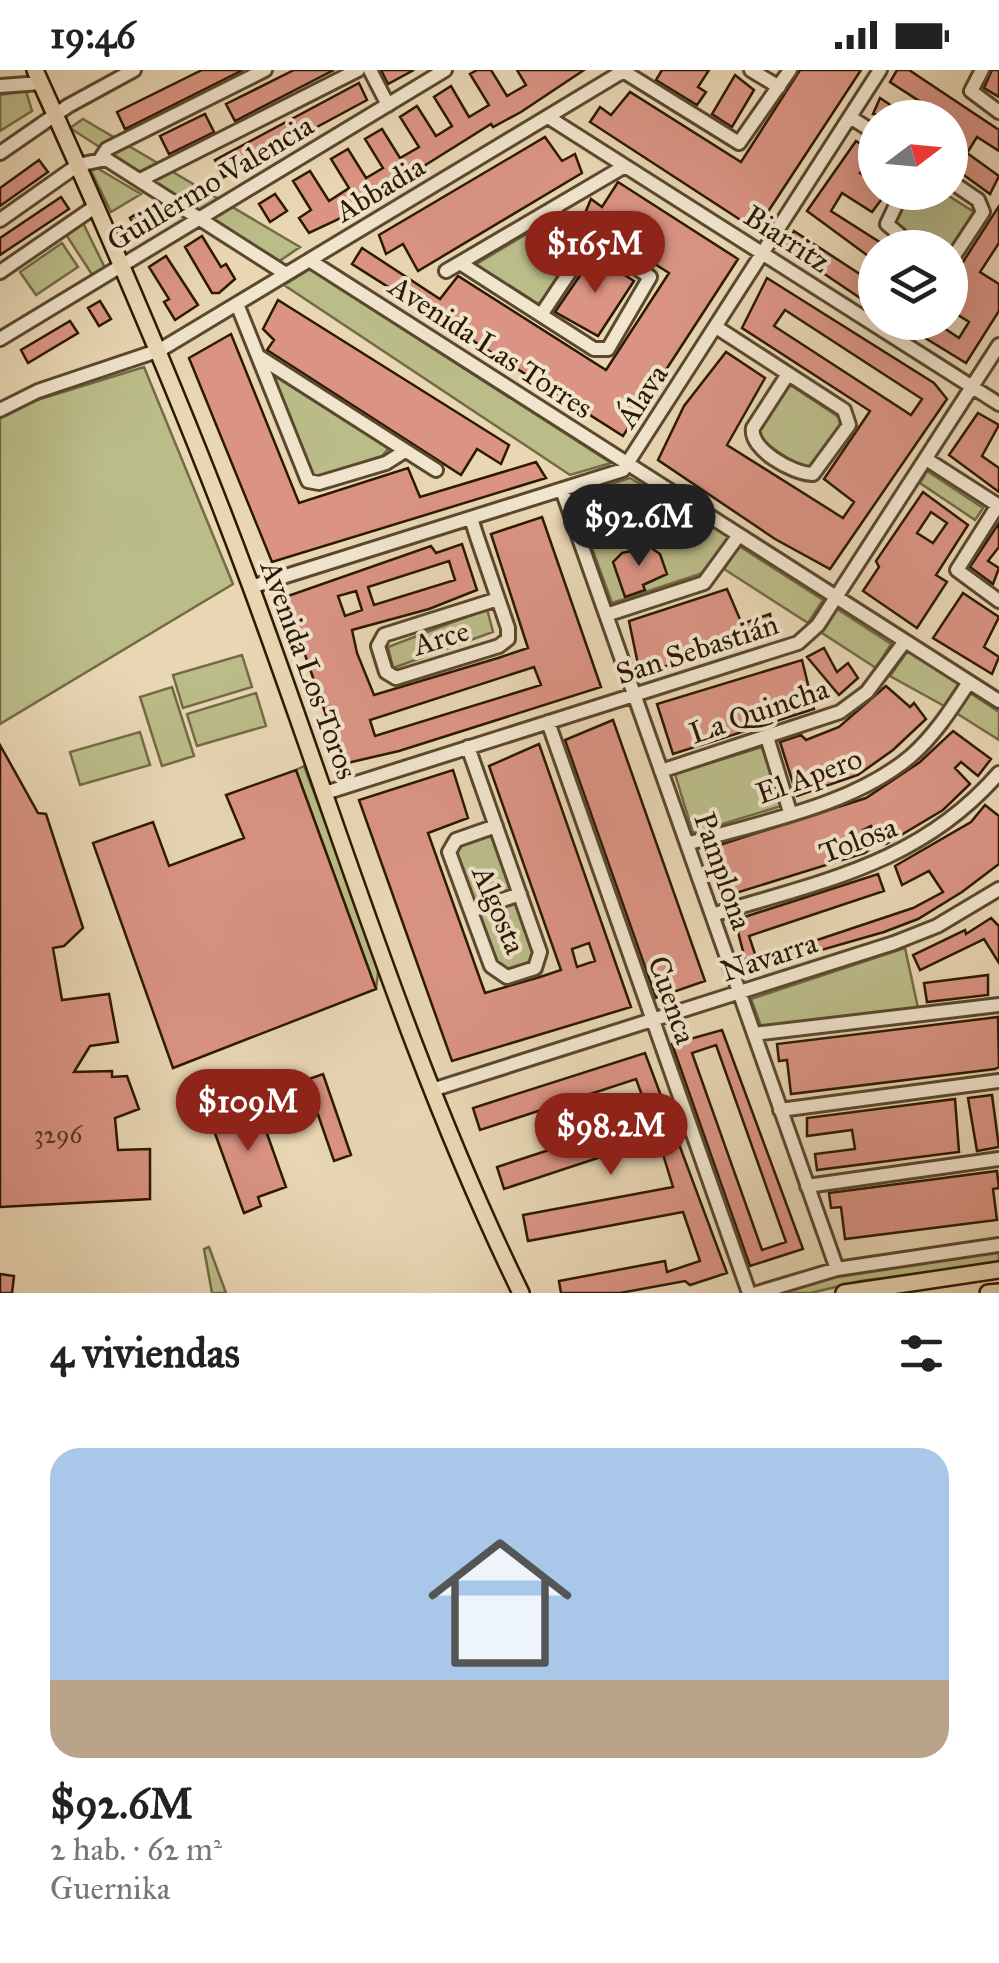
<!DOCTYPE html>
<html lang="es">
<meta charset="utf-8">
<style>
:root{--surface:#fff;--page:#f2f2f2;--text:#222;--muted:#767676;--line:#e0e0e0;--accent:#8f2418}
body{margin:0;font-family:"IM FELL Great Primer",serif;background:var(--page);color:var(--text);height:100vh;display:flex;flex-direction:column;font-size:38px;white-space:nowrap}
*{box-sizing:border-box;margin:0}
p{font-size:32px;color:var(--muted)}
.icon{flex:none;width:55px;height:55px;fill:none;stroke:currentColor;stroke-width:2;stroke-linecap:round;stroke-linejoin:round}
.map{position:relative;height:1223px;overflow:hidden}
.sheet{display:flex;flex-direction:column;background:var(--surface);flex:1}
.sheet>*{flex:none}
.needle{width:65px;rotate:74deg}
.controls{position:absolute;left:858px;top:30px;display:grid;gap:20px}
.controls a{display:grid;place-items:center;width:110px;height:110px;border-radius:50%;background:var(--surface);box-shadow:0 10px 40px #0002;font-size:50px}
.price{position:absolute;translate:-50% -85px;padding:0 22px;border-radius:35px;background:var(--accent);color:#fff;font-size:32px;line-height:65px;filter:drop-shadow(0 2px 5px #0008)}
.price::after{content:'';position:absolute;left:50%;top:60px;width:30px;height:22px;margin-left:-15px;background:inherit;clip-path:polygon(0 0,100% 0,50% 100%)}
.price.current{background:#222;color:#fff}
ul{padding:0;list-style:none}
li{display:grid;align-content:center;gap:20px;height:530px;padding:0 50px}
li+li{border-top:2px solid var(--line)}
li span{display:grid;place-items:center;height:310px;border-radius:30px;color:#555}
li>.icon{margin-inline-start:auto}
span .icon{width:180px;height:180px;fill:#fffc;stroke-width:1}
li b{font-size:42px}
h2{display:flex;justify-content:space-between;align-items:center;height:120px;padding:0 50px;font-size:42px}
.status{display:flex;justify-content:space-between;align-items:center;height:70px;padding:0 50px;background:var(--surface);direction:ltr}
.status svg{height:28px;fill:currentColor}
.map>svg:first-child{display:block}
.green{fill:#bbbd89;stroke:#736b45;stroke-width:2.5}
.building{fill:#db9484;stroke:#2b1901;stroke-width:2.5;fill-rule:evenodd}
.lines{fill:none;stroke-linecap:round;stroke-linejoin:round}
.minor-casing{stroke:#5a482e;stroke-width:18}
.major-casing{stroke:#2b1901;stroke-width:20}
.minor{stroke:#f1e5ce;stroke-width:12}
.major{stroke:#e9d7b4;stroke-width:15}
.labels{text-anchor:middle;stroke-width:8;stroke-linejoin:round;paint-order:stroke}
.number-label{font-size:25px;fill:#573822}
.street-label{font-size:30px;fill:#2b1901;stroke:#f1e5ce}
</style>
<div class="status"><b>19:46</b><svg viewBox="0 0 49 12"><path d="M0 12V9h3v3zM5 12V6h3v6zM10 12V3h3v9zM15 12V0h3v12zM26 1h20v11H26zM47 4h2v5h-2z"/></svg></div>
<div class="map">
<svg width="999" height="1223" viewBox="0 0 999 1223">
<rect width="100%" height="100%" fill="#e9d7b4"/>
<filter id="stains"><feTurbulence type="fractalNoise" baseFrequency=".002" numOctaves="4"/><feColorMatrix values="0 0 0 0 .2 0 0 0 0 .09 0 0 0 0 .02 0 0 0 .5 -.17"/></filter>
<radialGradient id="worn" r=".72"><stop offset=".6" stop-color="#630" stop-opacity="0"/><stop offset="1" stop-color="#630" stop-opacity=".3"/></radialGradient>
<path class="green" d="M26,21L32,41L0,61V25Z
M83,49L300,177L278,192L70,58Z
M97,98L141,124L111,142L91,101Z
M912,123H944L974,142L950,180L931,177L892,153Z
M550,150L584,172L540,237L473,196Z
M82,151L105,198L93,206L65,163Z
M62,173L78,197L36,225L20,202Z
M310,199L611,393L570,405L284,215Z
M144,297L233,514L0,654V348L21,335Z
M278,306L389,378L382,386L317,407L310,403L274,309Z
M792,316L840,348V355L806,401L761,370L758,360L786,317Z
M927,401L983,438L975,450L920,413Z
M630,408L730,466L703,503L612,533L573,426Z
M739,476L823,530L808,553L724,499Z
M834,537L891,574L876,598L819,561Z
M487,539L493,562L393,598L388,577Z
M909,579L963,617L946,637L890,606Z
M242,585L252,617L183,638L173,605Z
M172,617L194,686L162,696L140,627Z
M256,623L266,656L197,676L187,644Z
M970,623L999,642V670L956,643Z
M140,662L150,695L80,715L70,682Z
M762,677L781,736L693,763L675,704Z
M304,696L379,895L376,919L296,700Z
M487,763L492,768L536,888L532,895L502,901L494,895L453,784L457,775Z
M905,878L918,938L761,956L751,929Z
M209,1177L226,1223H212L204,1179Z
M999,1179V1194L860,1211L811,1223H771L830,1203Z"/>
<path class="building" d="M202,0H243L125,59L117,42Z
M294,0H334L235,51L226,34Z
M381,0H414L388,14Z
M477,0H491L507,26L526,15L517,0H584L521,42L493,57L491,54L341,148L309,163L299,148L311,140L293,111L310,101L329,131L349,118L331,89L348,79L366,108L383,98L365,69L382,59L400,88L419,77L400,47L417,36L436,66L452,56L434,27L451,16L469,47L489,35L470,4Z
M662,0H709L698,17L706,22L697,35L656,10Z
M800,0H861L756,160L590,52L600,37L611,45L630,22L741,92Z
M897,0H909L999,60V81L977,67L967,83L999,106L990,124L950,95L953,53L890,12Z
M992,0H999V27L984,18Z
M735,5L754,20L732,57L712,44Z
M359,13L367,30L224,107L215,90Z
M880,28L910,48L873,44Z
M205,44L214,62L169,84L160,66Z
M545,67L562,91L575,84L582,103L418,201L403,174L386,184L379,165Z
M856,71L873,82L860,103L875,112V122H887L872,142L842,123L831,141L889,178H875V191L807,141Z
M39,90L48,102L0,136V118Z
M618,112L738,189L623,366L352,194L362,178L440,229L458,206L606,300L669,203L583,148L591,129L602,137Z
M275,124L287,141L270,152L259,134Z
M61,127L69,139L0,185V168Z
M999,136V173L980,202L999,214V241L966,293L899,252H935L959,268L969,252L950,240V212Z
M147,137L158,155L141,166L130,148Z
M794,161L875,214L869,234L786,178Z
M202,166L221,197L226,194L235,209L219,223H212L185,177Z
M594,185L634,211L598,266L555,242Z
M166,186L198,235L175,250L164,232L169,229L149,197Z
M767,208L934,313L947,329L830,499L775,469L658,390L684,336L726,282L765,308L727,375L843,448L854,432L824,409L870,341L742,258ZM785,240L922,329L911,345L774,256Z
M278,230L509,375L501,394L477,379L461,405L267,280L274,270L263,259Z
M100,231L111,249L99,256L88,238Z
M70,251L78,263L28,293L21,280Z
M231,264L299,433L408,398L420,427L536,392L546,408L272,492L189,288Z
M978,343L999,355L982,386L999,398V422L949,385Z
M923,422L968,455L936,505L947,512L917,558L863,521L879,497L876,491ZM931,442L947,453L933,473L917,463Z
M542,447L601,617L399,681L343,694L285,527L431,476L436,483L462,474L477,520L429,539L352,560L357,583L374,625L498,588L528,578L491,464ZM449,491L455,510L374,535L368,517ZM356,521L362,540L345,546L338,526ZM534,597L541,615L375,666L370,650Z
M999,453V477L988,491L999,498L993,514L970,497Z
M650,477L660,484L667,504L643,515L645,520L625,527L613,492L622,483Z
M727,519L742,554L770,544L773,564L640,604L629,551Z
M963,523L999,547L984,577L999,587L992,604L933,568Z
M824,578L837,602L848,593L858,608L839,625L807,587Z
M802,590L814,639L673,684L657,634Z
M886,616L910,637L914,633L926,649L893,680L858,705L797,726L780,672L801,665L806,670L839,657Z
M613,650L705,911L656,928L565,670Z
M953,661L991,689L978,706L961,692L955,698L970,714L943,740L886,774H881L871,756L863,760L870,779L865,783L723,827L707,779L866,728L920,692Z
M539,674L631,937L452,991L359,730L453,700L468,748L428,763L485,923L540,907L561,900L489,696ZM589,873L595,891L577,897L572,879Z
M0,675L38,743L46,744L83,858L64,876L53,878L62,930L109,924L118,972L90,976L74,1002L112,1001V1007L127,1006L139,1039L115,1048L118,1080L150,1079V1129L0,1137Z
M296,700L376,919L173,998L93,773L153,752L169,796L244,768L226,725Z
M985,735L999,746V794L962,822L918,849L884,862L748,901L735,850L878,804L884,821L749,866L757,890L913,838L943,822L929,801L902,815L895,796L971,752Z
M991,848L999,856V893L984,869L920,900L913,885L965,860L966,864Z
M988,905V925L927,932L924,913Z
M998,947L999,997L995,999L791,1024L787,990L779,991L777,974Z
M722,960L803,1179L750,1196L672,974ZM716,975L786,1172L762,1180L692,983Z
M645,983L727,1203L690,1215L685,1211L620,1223H561L559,1211L665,1191L667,1202L700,1191L683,1142L528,1171L523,1145L673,1117L658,1068L504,1119L497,1097L650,1047L636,1009L480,1060L473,1038Z
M323,1004L351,1085L334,1091L306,1010Z
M992,1025L999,1077L977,1081L968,1028Z
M955,1029L959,1082L817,1100L815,1084L855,1079L852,1060L807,1066V1048Z
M255,1030L286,1117L258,1127L261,1136L244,1143L209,1047Z
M997,1101L999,1118L993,1119L997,1150L845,1169L841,1137L831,1138L829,1123Z
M0,1204L14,1206L12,1223H0Z"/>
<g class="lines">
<g class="minor-casing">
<path id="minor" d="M370,0L388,35
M751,0L779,17
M982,0L971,21L999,42
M623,1L739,73L790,0
M0,16L41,13
M548,47L999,334
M850,47L875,63
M0,83L68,36L134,0
M101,88L107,79L265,0
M140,110L358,0
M950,111L978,130L983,142L950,192
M902,122L887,154L915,178
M0,150L78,95L106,89L286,204
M309,190L999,631
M460,193L594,279H608L650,207L550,140
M446,201L625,96
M0,202L96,136
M237,234L308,411L319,413L386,393L405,381
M541,245L593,167
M716,257L844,340L849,355L813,404C793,404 749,379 753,358L788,304
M0,269L445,0
M258,286L436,400
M0,340L38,321L160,280L625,0
M926,389L999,436
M562,420L837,1199
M998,435L957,500L999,531
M471,448L476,464L508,558V569L499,576L396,608L386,602L378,576L384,565L498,529
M251,517L623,400L880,0
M606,545L704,513L739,465
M548,652L749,1223
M767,667L790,742
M468,677C492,745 516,814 540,882L535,898L507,907L491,896L449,782L456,770L496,756
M661,701L840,642L867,622L905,571
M325,723L798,573L818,555L999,275
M687,774C760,752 852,736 911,686C935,665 952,638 969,612
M471,841L520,824
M712,845C822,811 920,794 999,703
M754,964L999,935
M432,1020L894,873L937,856L999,819
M780,1040L999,1011
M807,1116L999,1089
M757,1223L837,1199L999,1175"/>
</g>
<g class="major-casing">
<path id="major" d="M35,0C112,170 186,341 251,517C338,753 410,996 521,1223
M844,1223L999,1200
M988,1223L999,1222"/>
</g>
<use href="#minor" class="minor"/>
<use href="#major" class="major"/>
</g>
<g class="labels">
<g class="number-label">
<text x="58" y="1073">3296</text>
</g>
<g class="street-label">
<text transform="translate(210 113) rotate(-31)" y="10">Guillermo Valencia</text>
<text transform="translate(380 119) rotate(-31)" y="10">Abbadia</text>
<text transform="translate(787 169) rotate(33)" y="10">Biarritz</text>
<text transform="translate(491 277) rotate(33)" y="10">Avenida Las Torres</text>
<text transform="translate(642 326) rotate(-57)" y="10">Álava</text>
<text transform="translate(441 568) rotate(-17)" y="10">Arce</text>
<text transform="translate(697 579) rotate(-18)" y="10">San Sebastián</text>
<text transform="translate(309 600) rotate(70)" y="10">Avenida Los Toros</text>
<text transform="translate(759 641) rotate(-19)" y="10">La Quincha</text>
<text transform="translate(809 706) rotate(-20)" y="10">El Apero</text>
<text transform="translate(858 770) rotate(-21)" y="10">Tolosa</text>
<text transform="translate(723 801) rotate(71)" y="10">Pamplona</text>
<text transform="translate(499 840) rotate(67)" y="10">Algosta</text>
<text transform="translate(769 887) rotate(-18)" y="10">Navarra</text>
<text transform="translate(672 930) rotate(71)" y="10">Cuenca</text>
</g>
</g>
<rect width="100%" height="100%" filter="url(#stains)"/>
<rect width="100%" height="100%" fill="url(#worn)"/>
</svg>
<div class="controls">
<a><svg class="needle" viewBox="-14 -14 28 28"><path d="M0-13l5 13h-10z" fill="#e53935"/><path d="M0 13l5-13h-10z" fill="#767676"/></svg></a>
<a><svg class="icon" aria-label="layers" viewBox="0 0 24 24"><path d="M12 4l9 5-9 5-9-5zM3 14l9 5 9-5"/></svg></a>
</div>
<b class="price" style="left:595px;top:226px">$165M</b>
<b class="price current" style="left:639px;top:499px">$92.6M</b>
<b class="price" style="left:248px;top:1084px">$109M</b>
<b class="price" style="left:611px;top:1108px">$98.2M</b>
</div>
<section class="sheet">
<h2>4 viviendas<svg class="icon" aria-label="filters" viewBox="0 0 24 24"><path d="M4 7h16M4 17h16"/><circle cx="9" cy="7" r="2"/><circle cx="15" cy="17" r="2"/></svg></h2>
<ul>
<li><span style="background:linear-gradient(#a9c7e8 75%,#b9a48a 0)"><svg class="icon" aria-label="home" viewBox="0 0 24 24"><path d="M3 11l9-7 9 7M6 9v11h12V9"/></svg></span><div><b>$92.6M</b><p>2 hab. · 62 m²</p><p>Guernika</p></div></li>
</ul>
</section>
